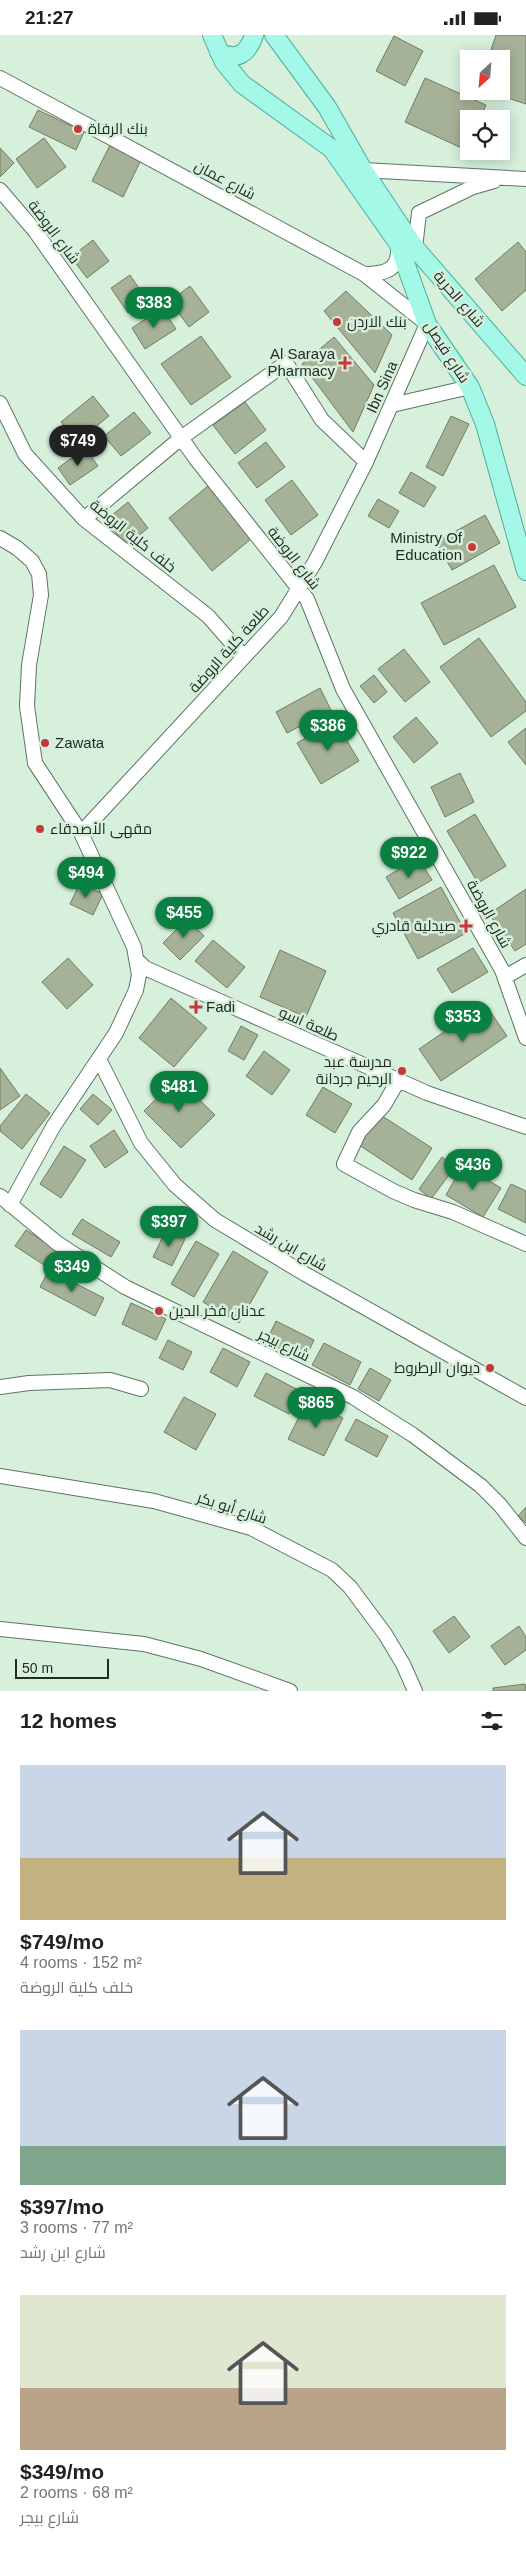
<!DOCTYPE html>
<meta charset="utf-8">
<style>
:root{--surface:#fff;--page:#f2f2f2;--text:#222;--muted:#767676;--accent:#0b8043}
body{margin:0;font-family:Helvetica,Cairo,sans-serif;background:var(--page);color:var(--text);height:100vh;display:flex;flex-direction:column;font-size:19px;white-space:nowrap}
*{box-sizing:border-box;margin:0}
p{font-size:16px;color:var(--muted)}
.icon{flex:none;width:28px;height:28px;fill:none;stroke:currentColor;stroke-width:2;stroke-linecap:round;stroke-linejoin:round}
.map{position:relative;height:1656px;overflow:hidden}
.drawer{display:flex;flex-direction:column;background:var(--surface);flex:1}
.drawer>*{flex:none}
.needle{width:32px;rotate:206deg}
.buttons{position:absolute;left:460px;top:15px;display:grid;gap:10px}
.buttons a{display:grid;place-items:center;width:50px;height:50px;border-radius:0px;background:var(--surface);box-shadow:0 2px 12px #0003;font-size:25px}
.scale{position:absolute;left:15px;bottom:12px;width:94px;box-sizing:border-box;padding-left:5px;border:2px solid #212b24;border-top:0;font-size:14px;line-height:18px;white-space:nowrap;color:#212b24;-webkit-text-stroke:4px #d6f0dc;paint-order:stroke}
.price{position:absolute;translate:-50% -42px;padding:0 11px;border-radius:18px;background:var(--accent);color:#fff;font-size:16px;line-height:32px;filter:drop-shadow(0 1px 2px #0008)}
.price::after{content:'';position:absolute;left:50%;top:30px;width:15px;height:11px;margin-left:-8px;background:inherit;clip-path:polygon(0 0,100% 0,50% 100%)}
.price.selected{background:#222;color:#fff}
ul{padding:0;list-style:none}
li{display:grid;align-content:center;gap:10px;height:265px;padding:0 20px}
li span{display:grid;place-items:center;height:155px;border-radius:0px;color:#555}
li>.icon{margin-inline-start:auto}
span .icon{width:90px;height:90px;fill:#fffc;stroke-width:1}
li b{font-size:21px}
h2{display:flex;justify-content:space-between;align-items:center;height:60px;padding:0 20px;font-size:21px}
.status{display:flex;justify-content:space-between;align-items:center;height:35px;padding:0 25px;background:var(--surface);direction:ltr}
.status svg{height:14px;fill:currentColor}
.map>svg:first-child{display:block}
.building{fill:#a6b298;stroke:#717c63}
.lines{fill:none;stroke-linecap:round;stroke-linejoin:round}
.minor-casing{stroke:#5e7563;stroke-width:16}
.major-casing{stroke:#4dad98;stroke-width:20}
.minor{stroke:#fff;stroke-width:14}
.major{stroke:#a3f8e7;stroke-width:18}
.poi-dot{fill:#c7383a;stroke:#d6f0dc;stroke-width:2}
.labels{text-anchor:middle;stroke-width:5;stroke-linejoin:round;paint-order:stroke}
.poi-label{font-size:15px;fill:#212b24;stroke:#d6f0dc;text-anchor:start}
.street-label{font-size:15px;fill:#212b24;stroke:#d6f0dc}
</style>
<div class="status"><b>21:27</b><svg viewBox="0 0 49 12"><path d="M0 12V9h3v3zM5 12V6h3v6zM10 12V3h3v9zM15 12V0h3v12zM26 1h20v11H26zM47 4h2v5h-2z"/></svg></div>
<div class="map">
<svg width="526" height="1656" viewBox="0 0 526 1656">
<rect width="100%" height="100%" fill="#d6f0dc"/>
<path class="building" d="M496,0H526V69L486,56H501V24H488Z
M394,1L423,16L405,51L376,36Z
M425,43L486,70L480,84H469V108L466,115L405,87Z
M38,75L84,97L76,115L29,92Z
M44,103L66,132L37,153L16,124Z
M110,110L141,125L123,162L92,146Z
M0,113L14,128L0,142Z
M93,205L109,226L87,243L71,222Z
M518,207L526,217V255L502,276L475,244Z
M130,240L147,265L128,278L111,253Z
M190,251L209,277L189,292L170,266Z
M346,256L392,300L375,338L324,276Z
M162,273L176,294L145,314L132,293Z
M201,301L231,342L191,370L161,329Z
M334,302L374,350L353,397L302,329Z
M93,361L109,381L77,407L61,387Z
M245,367L266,395L235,419L213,390Z
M134,377L151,398L121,421L104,401Z
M451,381L469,389L443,441L426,432Z
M266,407L285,432L257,453L238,428Z
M85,413L98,431L70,450L58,433Z
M411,437L436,452L424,472L399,458Z
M292,445L318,480L291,500L265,465Z
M208,451L251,504L212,536L169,483Z
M378,464L399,476L389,493L368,481Z
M128,467L148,493L126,511L106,485Z
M485,480L500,508L452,535L436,507Z
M494,530L516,572L444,610L421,568Z
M479,603L526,667V676L491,702L440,632Z
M404,614L430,647L405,667L378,634Z
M374,640L387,657L374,668L360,651Z
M320,653L331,675L287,698L276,677Z
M416,682L438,708L414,728L393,702Z
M335,686L359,726L321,749L297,708Z
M526,693V730L508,707Z
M460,738L474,767L445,782L431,752Z
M475,779L506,831L478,848L447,796Z
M418,823L432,845L399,864L386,842Z
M80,848L103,859L93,880L70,869Z
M441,852L466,898L418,924L393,878Z
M526,854V909L515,916L489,879Z
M187,884L204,901L180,925L163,908Z
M213,905L245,932L227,953L195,926Z
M473,913L488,937L452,958L437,934Z
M280,915L326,936L306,982L260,962Z
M68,923L93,950L67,974L42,947Z
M171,963L207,993L174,1032L139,1003Z
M485,969L507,1001L441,1046L419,1014Z
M241,991L258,1000L244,1025L228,1016Z
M264,1016L290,1035L272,1060L246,1041Z
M0,1033L20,1061L0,1075Z
M177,1043L215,1080L181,1113L144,1076Z
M323,1052L352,1069L335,1098L306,1080Z
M26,1059L50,1078L22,1114L0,1096V1091Z
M93,1059L112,1075L98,1090L80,1074Z
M379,1079L432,1113L412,1145L359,1110Z
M114,1095L128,1117L105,1133L90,1111Z
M64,1111L86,1125L61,1163L40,1149Z
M442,1122L455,1132L431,1164L419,1154Z
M463,1130L501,1153L483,1182L446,1160Z
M511,1149L526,1156V1188L498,1174Z
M82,1184L120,1207L111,1222L72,1199Z
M26,1195L61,1218L50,1234L15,1211Z
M166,1195L185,1204L172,1231L153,1222Z
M196,1206L219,1219L194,1262L171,1249Z
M233,1216L268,1237L239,1288L203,1267Z
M49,1235L104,1263L95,1281L40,1252Z
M131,1268L166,1284L156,1305L122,1289Z
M276,1286L314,1305L304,1326L266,1307Z
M168,1305L192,1317L183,1335L159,1323Z
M324,1308L361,1327L350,1350L312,1330Z
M223,1313L250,1327L237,1352L210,1337Z
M370,1333L391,1345L379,1366L358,1354Z
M266,1338L300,1356L289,1379L254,1361Z
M184,1362L216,1379L196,1415L164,1397Z
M307,1366L343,1383L324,1421L288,1404Z
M356,1384L388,1401L377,1422L345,1405Z
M526,1472V1488L518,1481Z
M454,1581L470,1602L449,1618L433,1596Z
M519,1591L526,1602V1615L505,1630L491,1611Z
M525,1649L526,1656H493V1653Z"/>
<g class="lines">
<g class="minor-casing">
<path id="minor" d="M0,43L364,239L427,289L366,427L315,527L281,582L81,798
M363,135L526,144
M0,155L35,196L196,424L307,564L343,654L502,935L526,1003
M415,213L419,178L473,152L494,146
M364,239C386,239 400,235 398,210
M0,368L25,419L84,484L208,581L244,622
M392,370L470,352
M84,484L181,403L286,328L322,385L366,427
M0,503L17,513L32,526L39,539L41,560L29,630L27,671L35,728L81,798L134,912L139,940L136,955L116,998L53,1092L10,1170
M139,927L145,933L427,1058L526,1092
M505,942L526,930
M99,1024L141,1108L175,1150L215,1185L305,1239L526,1363
M398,1046L384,1070L359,1097L344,1129L393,1156L414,1165L453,1177L526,1209
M0,1161L57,1208L125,1252L353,1362L413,1400L481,1451L500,1470L526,1503
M0,1352L29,1348L110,1345L141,1354
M0,1441L154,1466L251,1493L332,1535L350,1552L385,1599L403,1629L415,1656
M0,1594L144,1609L201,1624L290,1656"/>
</g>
<g class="major-casing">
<path id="major" d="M212,0L224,27L242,49L332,114L398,208L427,289L470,352L485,389L526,536
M274,0L327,72L363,135L415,213L526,341
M219,17C237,27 248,18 254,0"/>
</g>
<use href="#minor" class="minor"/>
<use href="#major" class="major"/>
</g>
<g class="poi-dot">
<circle cx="78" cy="94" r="5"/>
<circle cx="337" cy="287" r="5"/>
<path d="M342.5 320.5h5v5h5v5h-5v5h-5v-5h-5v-5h5z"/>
<circle cx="472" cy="512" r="5"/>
<circle cx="45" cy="708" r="5"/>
<circle cx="40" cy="794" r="5"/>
<path d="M463.5 883.5h5v5h5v5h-5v5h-5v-5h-5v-5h5z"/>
<path d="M193.5 964.5h5v5h5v5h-5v5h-5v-5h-5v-5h5z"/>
<circle cx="402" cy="1036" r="5"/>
<circle cx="159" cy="1276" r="5"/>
<circle cx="490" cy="1333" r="5"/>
</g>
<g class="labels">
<g class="poi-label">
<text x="88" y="99">بنك الرفاة</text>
<text x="347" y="292">بنك الاردن</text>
<text x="335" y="324" text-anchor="end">Al Saraya<tspan x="335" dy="17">Pharmacy</tspan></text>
<text x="462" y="508" text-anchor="end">Ministry Of<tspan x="462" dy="17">Education</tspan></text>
<text x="55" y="713">Zawata</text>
<text x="50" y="799">مقهى الأصدقاء</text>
<text x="456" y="896" text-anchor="end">صيدلية قادري</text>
<text x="206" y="977">Fadi</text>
<text x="392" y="1032" text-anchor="end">مدرسة عبد<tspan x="392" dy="17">الرحيم جردانة</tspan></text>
<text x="169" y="1281">عدنان فخر الدين</text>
<text x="480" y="1338" text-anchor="end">ديوان الرطروط</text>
</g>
<g class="street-label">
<text transform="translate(225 145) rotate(28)" y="5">شارع عمان</text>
<text transform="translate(54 197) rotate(53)" y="5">شارع الروضة</text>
<text transform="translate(459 264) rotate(49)" y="5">شارع الحرية</text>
<text transform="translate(447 317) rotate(57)" y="5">شارع فيصل</text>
<text transform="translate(382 352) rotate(-66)" y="5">Ibn Sina</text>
<text transform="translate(133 501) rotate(39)" y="5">خلف كلية الروضة</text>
<text transform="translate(294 523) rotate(52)" y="5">شارع الروضة</text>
<text transform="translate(229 614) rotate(-48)" y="5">طلعة كلية الروضة</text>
<text transform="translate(489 879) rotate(61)" y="5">شارع الروضة</text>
<text transform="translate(309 989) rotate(24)" y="5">طلعة اسو</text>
<text transform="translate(291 1212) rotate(30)" y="5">شارع ابن رشد</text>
<text transform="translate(284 1310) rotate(26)" y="5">شارع بيجر</text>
<text transform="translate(232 1473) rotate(18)" y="5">شارع أبو بكر</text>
</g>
</g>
</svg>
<div class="buttons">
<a><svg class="needle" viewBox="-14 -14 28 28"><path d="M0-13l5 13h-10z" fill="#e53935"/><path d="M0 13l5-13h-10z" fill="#767676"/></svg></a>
<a><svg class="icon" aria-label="locate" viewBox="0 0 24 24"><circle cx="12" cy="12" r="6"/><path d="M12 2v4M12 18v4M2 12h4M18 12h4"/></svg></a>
</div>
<div class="scale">50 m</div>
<b class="price" style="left:154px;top:294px">$383</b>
<b class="price selected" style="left:78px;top:432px">$749</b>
<b class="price" style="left:328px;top:717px">$386</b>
<b class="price" style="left:409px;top:844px">$922</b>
<b class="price" style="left:86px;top:864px">$494</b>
<b class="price" style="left:184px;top:904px">$455</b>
<b class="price" style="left:463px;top:1008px">$353</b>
<b class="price" style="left:179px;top:1078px">$481</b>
<b class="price" style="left:473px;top:1156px">$436</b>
<b class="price" style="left:169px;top:1213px">$397</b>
<b class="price" style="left:72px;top:1258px">$349</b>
<b class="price" style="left:316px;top:1394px">$865</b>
</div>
<section class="drawer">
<h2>12 homes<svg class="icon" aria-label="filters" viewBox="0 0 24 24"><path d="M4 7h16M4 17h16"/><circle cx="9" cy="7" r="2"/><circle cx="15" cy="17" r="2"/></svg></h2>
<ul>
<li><span style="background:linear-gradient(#c9d6e8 60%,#c2b280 0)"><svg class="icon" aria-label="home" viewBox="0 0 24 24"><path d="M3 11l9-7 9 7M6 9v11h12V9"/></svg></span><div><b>$749/mo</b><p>4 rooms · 152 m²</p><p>خلف كلية الروضة</p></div></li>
<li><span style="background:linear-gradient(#c9d6e8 75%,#7fa58c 0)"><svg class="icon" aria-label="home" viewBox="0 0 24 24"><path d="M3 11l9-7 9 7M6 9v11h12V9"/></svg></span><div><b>$397/mo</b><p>3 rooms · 77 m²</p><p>شارع ابن رشد</p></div></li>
<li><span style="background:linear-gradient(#dfe7d0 60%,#b9a48a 0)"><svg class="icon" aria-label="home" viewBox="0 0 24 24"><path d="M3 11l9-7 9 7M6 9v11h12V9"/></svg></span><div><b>$349/mo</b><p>2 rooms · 68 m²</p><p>شارع بيجر</p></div></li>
</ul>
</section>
